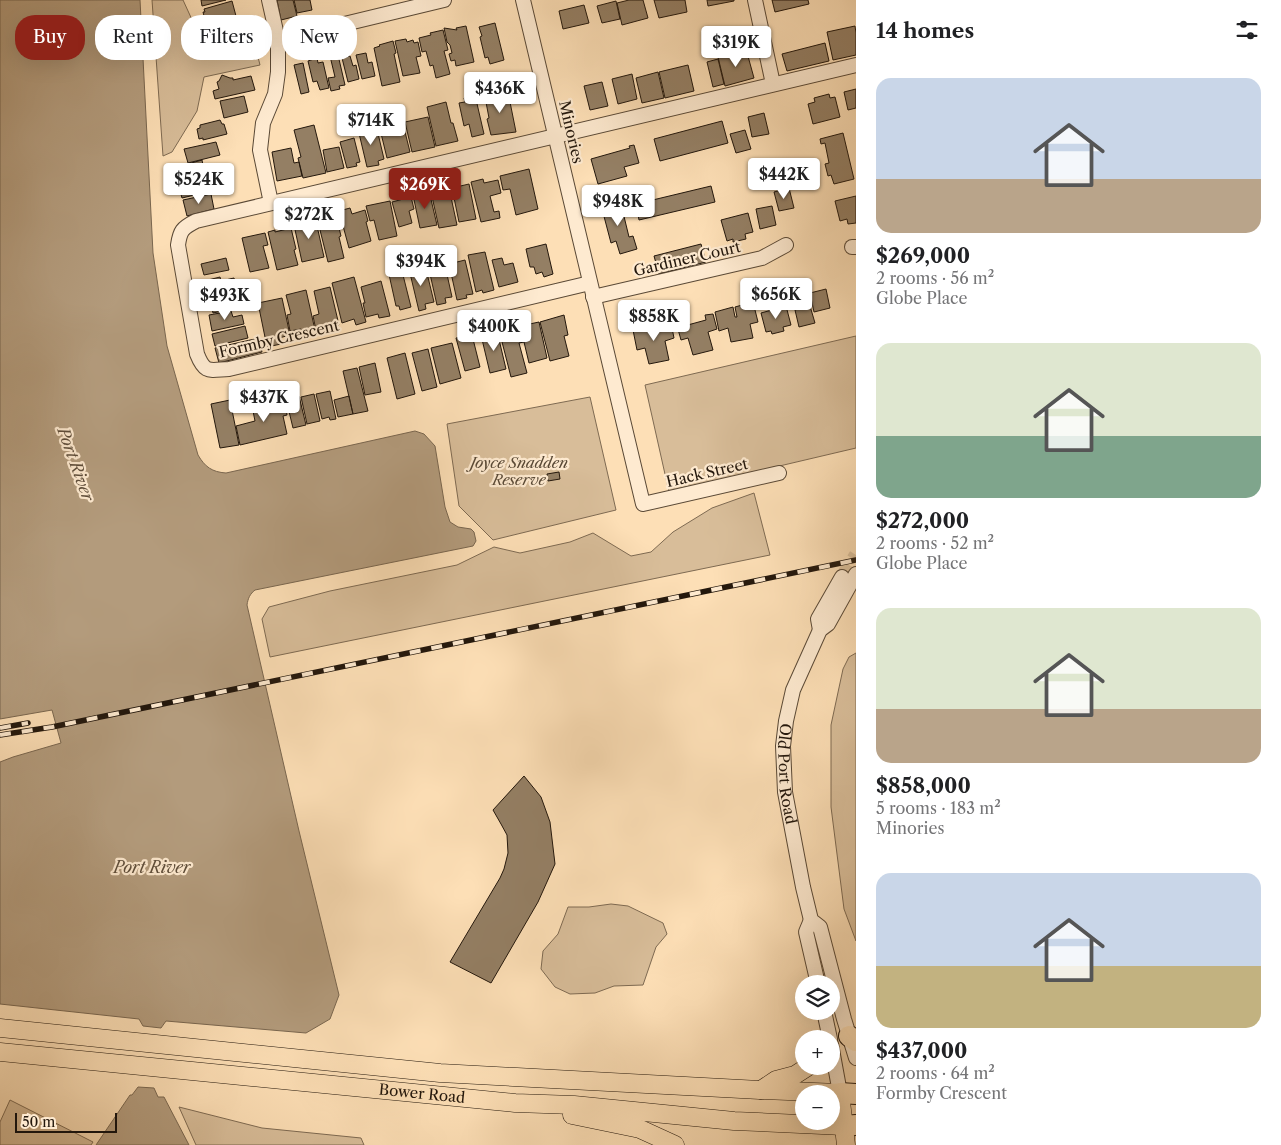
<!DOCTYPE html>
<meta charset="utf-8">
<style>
:root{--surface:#fff;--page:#f6f6f6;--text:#202124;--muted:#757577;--accent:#8f2418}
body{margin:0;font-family:"Libre Caslon Text",serif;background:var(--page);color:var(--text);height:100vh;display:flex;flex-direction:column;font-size:19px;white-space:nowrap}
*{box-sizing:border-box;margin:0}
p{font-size:16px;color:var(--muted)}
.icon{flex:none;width:28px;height:28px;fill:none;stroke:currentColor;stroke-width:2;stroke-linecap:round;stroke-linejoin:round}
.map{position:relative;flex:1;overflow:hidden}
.side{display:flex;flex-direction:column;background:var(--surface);width:425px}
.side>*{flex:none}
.guide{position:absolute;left:15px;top:15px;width:475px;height:45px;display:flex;gap:10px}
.tools{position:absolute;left:795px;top:975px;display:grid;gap:10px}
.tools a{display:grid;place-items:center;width:45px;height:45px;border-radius:50%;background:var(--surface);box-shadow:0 5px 20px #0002;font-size:25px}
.scale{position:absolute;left:15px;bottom:12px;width:102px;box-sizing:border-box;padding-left:5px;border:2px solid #23170c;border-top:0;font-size:14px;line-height:18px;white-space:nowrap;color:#23170c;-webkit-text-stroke:4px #feead0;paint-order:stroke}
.price{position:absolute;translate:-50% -42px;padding:0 11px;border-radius:5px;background:#fff;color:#222;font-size:16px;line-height:32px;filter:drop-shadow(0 1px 2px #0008)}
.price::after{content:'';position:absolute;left:50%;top:30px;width:15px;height:11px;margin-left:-8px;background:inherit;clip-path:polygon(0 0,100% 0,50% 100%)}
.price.current{background:var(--accent);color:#fff}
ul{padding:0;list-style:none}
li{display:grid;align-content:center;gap:10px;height:265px;padding:0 20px}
li span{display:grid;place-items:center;height:155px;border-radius:15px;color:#555}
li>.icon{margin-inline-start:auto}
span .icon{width:90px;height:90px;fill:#fffc;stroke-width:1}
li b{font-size:21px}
h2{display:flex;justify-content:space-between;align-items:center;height:60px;padding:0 20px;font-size:21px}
.chip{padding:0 18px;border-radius:20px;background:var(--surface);box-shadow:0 5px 20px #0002;font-size:18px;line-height:45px}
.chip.current{background:var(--accent);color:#fff}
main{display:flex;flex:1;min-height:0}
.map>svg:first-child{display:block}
.green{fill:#d8bd99;stroke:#7e6a52}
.water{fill:#b39b7c;stroke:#79664f}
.building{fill:#947f64;stroke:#23170c}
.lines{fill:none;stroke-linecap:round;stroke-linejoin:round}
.minor-tunnel{stroke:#dcc19c;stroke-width:14;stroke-dasharray:14 7;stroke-linecap:butt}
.minor-casing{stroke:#5a4936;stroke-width:16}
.major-casing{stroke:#23170c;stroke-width:19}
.highway-casing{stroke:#23170c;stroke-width:22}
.minor{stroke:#feead0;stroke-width:14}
.major{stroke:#fddfb6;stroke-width:18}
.highway{stroke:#fddfb6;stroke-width:20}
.rail-casing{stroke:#23170c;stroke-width:5.5}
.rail{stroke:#feead0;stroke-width:4;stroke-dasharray:11;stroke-linecap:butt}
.labels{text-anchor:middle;stroke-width:4.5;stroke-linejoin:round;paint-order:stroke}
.street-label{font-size:15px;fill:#23170c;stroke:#feead0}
.park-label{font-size:15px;font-style:italic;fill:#594936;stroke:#feead0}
.water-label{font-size:16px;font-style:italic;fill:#5d4c39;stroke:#feead0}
</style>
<main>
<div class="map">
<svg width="856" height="1145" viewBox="0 0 856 1145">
<rect width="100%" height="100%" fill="#fddfb6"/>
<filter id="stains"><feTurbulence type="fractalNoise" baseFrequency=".004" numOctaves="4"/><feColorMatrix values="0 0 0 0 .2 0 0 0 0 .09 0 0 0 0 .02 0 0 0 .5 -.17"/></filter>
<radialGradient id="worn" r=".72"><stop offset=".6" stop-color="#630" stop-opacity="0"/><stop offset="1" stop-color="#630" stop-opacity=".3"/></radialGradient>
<path class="green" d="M152,0H183L199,35L203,50L253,37L260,65L204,77L197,111L172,152L163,156Z
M856,336V448L669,492L645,385Z
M590,397L616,510L493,540L459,506L447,424Z
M754,493L770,555L270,657L262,619L269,607L330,591L457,565L494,547L520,553L570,542L593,533L631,556L651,552L673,532L712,508Z
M856,653V941L844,909L831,807V725L843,669L849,657Z
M611,904L628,906L663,923L667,934L656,947L643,985L614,986L595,993L570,994L555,987L541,969L543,951L558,934L568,907H589Z
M10,1100L93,1142L91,1145H0V1122Z
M179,1107L262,1128L361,1138L364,1145H196Z"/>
<path class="water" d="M0,0H140L153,253L167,346L198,455C205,467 212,472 226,473L415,431L424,434L435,446L445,507L450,522L458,527L471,529L474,532L476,541L473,546L255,590C250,594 248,598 247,605L299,831L339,995L330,1019L306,1033L166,1021L161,1028L143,1026L139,1019L0,1004V762L13,757L61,743L52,710L0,719Z
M138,1087L154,1088L158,1097H164L189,1145H96L130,1095H132Z"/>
<path class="building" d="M201,0H226L202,6Z
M277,0H293L297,16L281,20Z
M294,0H310L312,10L297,13Z
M629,0H643L648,18L622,25L617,3Z
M654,0H685L687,12L659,18Z
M707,0H734V1L708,6Z
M772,0H808L809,4L775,12Z
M232,1L236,16L210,23L209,19L205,20L203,12H205L204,9Z
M616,1L620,19L602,23L597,6Z
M584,5L589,23L563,29L559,11Z
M248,16L251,29L238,32L239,35L215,40L214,37L209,38L207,29L211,28L210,24Z
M495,23L504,60L490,64L488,57L485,58L480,37L482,36L479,27Z
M466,26L474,62L456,66L455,60L451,61L449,54L452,53L450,45L447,42L444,28L457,30L456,28Z
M855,26L856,33V55L833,60L827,32Z
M443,30L448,50L444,51L450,74L436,78L433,65L430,66L426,51L422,52L419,38L431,35L430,33Z
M406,39L407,42L413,40L414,43L418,42L421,56L416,57L420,73L403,76L395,41Z
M393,41L396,53L394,54L400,82L382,86L374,48L380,46L379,45Z
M825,43L829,61L787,71L782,54Z
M746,49L754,78L725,86L718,57Z
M366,53L368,63L372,62L375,76L362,79L356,55Z
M338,55L345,85L339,86L340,89L331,91L328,78L335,77L330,56Z
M350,56L353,66L356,65L359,79L348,82L342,58Z
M317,58L318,63L323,62L329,88L320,90L317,81L313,82L308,61Z
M718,59L724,84L713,87L707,62Z
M303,63L309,92L301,94L294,65Z
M688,65L694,91L665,98L659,72Z
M658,72L664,98L642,103L636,78Z
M632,74L637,99L618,104L612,79Z
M222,75L230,78H233V80L251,76L255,90L215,99L213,91L219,89L217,82L219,81Z
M602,82L608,106L590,110L584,86Z
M856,89V108L848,110L844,92Z
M508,92L516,132L491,135L487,119L489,118L485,97Z
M829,94L830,98L835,97L840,117L813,124L808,104L815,102L814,98Z
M475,95L484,134L472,137L469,124L464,126L459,103L465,102L464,98Z
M244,96L248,112L224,118L220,101Z
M446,102L451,123H453L458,141L436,146L427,107Z
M764,113L769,134L752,137L748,117Z
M401,116L410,152L387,158L378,121Z
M428,117L435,147L412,152L405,122Z
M220,120L222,124H224L227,134L203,140V138L199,139L197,129L200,128V125Z
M722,121L728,143L660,161L654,139Z
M314,125L326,173L303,178L298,158L301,157L294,130Z
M376,125L384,159L378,161L379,165L367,167L358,129Z
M745,130L751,149L736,153L730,134Z
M843,133L854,179L834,184L831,175L828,176L825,164L829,163L825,143L821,144L820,139Z
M354,138L360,162L356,163L357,166L347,168L340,142Z
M216,142L220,155L188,163L184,149Z
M634,145L639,163L624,167L627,176L598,184L591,159L630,148L629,146Z
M339,147L344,168L327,172L323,150Z
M291,148L294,163L299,162L302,176L277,181L272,152Z
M202,160L205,176L181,182L177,167Z
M529,169L538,209L516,215L510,189L503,190L500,176Z
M207,177L211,191L182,198L178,184Z
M483,179L484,183L498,180L501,193L490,196L494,212L499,211L500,218L481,222L471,182Z
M469,184L476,219L459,222L452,188Z
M711,186L715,202L639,220L636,204Z
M449,188L457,225L439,228L431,192Z
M789,188L794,208L779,211L774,192Z
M429,191L437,225L420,228L413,195Z
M211,194L214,209L187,216L183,200Z
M856,196V223L848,224L847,219L840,221L835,201Z
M411,197L414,209L409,211L412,223L399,227L392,202Z
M620,200L629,237L633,236L637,249L620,254L616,241L611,243L601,205Z
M390,201L397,236L379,240L374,220L370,221L366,206Z
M772,206L776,225L760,229L756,209Z
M350,208L352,214L365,210L368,221L366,222L371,241L349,248L339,211Z
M338,213L341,227L339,228L341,236L339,237L344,258L328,262L317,218Z
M748,213L753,232L745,234L746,239L733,242V239L727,241L721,220Z
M315,217L324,257L302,262L294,225L305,222L304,220Z
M291,228L296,249L294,250L298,265L277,270L268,232L275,230V232Z
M265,233L268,245L263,246L269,268L250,272L242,238Z
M546,244L553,274L544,277L542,272L536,274L534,267H530L526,249Z
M701,244L706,262L659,274L654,256Z
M485,252L494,290L483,293L482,290L476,292L468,255Z
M226,258L229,270L204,275L201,264Z
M502,258L504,265L513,263L518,282L499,287L492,260Z
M465,260L473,294L466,295L467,298L457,300L449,264Z
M444,261L452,297L445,298L446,303L437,305L428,265Z
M425,265L434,302L425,304L426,309L419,311L409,269Z
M401,267L411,307L400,310L399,306H396L388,270Z
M220,277L221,281L234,278L237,290L211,296L208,280Z
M354,277L366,322L356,325L354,319L342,323L332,283Z
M381,281L390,316L379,318L378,314L366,317L363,303H365L361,287Z
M330,287L339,325L316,330L313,316L319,314L314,291Z
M826,289L830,308L814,312L810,293Z
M306,290L315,330L302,333L301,329L290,331L287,315L291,314L286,295Z
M237,293L240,307L213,313L210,299Z
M282,298L290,335L279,338L281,344L267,347L258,303Z
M753,302L758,322L750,324L753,338L731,342L728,328L719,331L715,312L733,307L735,317H737L735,307Z
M786,306L791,325L783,327L784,331L772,334L771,331L766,332L761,313Z
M810,306L815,323L799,327L795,310Z
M231,311L233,317L242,315L244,324L212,331L209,315Z
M713,314L717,329L708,332L713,350L693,355L688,338L681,340L676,322L682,320L684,326L706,320L705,315Z
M564,315L568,335L564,336L569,356L550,361L540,322Z
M539,322L547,358L529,363L524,342L519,343L527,373L511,377L501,338L509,336L508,333L526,329L525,325Z
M671,323L674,338L665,341L669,360L649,364L645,348L637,350L633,330L650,326L653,337L656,336L654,327Z
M245,326L248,338L215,346L212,334Z
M497,331L506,369L490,373L481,335Z
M472,335L480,367L465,371L456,338Z
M259,338L262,352L219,363L215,348Z
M452,343L461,378L440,384L431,348Z
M428,349L437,387L422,391L412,353Z
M405,353L415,394L397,399L387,358Z
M375,363L381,392L365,395L359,367Z
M357,368L368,411L353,414L343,371Z
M330,391L336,419L330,420L329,417L322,419L316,394Z
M314,394L320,421L307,424L301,397Z
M299,396L306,425L293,428L286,399Z
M349,396L353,414L338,417L334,400Z
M284,399L287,415L283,416L287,434L240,445L236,426L255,421L252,406Z
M230,400L239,445L220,448L211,404Z
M559,472L560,479L548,481L547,474Z
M524,776L541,797L550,822L555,864L538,902L491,983L450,962L500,878L504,869L508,853L507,835L501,824L493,810Z"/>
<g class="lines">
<path class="minor-tunnel" d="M842,577L856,555"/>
<g class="minor-casing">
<g id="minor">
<path d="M269,0L278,40V72L275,94L263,123L260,150L271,203"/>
<path d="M523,0L643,504L779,473"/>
<path d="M755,0L773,84"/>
<path d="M278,40L444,0"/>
<path d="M852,247H856"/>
<path d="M590,283L229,369C209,370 205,374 197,354L178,245C180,231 182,228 196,221L856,65"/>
<path d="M593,297L762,258L786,245"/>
<path id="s1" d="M856,574L828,624L820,630L793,690L786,721L783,746L785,792L803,887L811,920L820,927L844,1019L856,1058"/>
<path d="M820,630L818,619L842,577"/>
<path d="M811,920L806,932L818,984"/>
<path d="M824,1011L830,1039"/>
<path d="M831,1044L840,1093"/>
</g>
</g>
<g class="major-casing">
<g id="major">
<path d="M0,1028L440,1073L760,1090L840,1093L846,1145"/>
<path id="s2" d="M0,1052L515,1103L574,1105L734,1121L844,1126"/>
<path d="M761,1090L776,1080L795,1075L809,1066"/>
<path d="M572,1115L640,1129L675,1145"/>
</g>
</g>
<g class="highway-casing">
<path id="highway" d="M849,1036L856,1041
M840,1093L856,1094
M844,1126L856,1125"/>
</g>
<use href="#minor" class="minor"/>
<use href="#major" class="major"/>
<use href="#highway" class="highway"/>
<g class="rail-casing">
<path id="rail" d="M0,728L28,723
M0,735L52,727L856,560"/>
</g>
<use href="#rail" class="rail"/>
</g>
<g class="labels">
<g class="street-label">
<text transform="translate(571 132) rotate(77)" y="5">Minories</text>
<text transform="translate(687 259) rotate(-13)" y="5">Gardiner Court</text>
<text transform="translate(279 339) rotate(-13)" y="5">Formby Crescent</text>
<text transform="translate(707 473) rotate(-13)" y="5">Hack Street</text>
<text dy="5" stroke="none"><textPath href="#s1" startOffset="218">Old Port Road</textPath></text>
<text dy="5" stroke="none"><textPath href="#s2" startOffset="424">Bower Road</textPath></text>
</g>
<g class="park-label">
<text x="519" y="468">Joyce Snadden<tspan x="519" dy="17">Reserve</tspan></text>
</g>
<g class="water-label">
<text transform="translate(76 464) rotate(70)" y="6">Port River</text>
<text x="152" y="873">Port River</text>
</g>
</g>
<rect width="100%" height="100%" filter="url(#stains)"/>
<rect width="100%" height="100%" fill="url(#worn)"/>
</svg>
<div class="tools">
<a><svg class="icon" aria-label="layers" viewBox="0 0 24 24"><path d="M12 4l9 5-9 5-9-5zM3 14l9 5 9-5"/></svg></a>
<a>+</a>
<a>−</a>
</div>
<div class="scale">50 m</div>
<b class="price" style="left:736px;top:68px">$319K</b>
<b class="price" style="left:500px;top:114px">$436K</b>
<b class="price" style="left:371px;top:146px">$714K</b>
<b class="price" style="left:784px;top:200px">$442K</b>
<b class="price" style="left:199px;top:205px">$524K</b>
<b class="price current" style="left:425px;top:210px">$269K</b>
<b class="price" style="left:618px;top:227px">$948K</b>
<b class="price" style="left:309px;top:240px">$272K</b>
<b class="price" style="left:421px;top:287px">$394K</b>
<b class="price" style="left:776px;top:320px">$656K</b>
<b class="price" style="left:225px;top:321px">$493K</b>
<b class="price" style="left:654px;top:342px">$858K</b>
<b class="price" style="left:494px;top:352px">$400K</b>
<b class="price" style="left:264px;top:423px">$437K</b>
<div class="guide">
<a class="chip current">Buy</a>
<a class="chip">Rent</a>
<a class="chip">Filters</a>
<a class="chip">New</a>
</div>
</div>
<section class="side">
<h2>14 homes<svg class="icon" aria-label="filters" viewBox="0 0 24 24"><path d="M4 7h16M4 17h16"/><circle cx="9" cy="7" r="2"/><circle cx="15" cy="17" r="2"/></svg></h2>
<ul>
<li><span style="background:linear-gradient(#c9d6e8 65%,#b9a48a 0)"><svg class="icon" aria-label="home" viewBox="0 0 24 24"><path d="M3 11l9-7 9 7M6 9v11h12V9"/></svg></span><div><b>$269,000</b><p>2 rooms · 56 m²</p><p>Globe Place</p></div></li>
<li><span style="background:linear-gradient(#dfe7d0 60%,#7fa58c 0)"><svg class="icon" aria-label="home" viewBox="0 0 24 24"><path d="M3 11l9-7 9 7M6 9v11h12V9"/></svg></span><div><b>$272,000</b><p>2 rooms · 52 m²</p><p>Globe Place</p></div></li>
<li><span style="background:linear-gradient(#dfe7d0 65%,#b9a48a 0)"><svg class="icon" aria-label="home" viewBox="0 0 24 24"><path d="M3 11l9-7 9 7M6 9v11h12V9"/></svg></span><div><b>$858,000</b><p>5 rooms · 183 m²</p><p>Minories</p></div></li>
<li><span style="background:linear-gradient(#c9d6e8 60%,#c2b280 0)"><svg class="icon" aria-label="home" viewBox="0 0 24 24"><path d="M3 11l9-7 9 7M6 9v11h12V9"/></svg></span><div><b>$437,000</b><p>2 rooms · 64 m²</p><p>Formby Crescent</p></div></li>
</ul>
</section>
</main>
